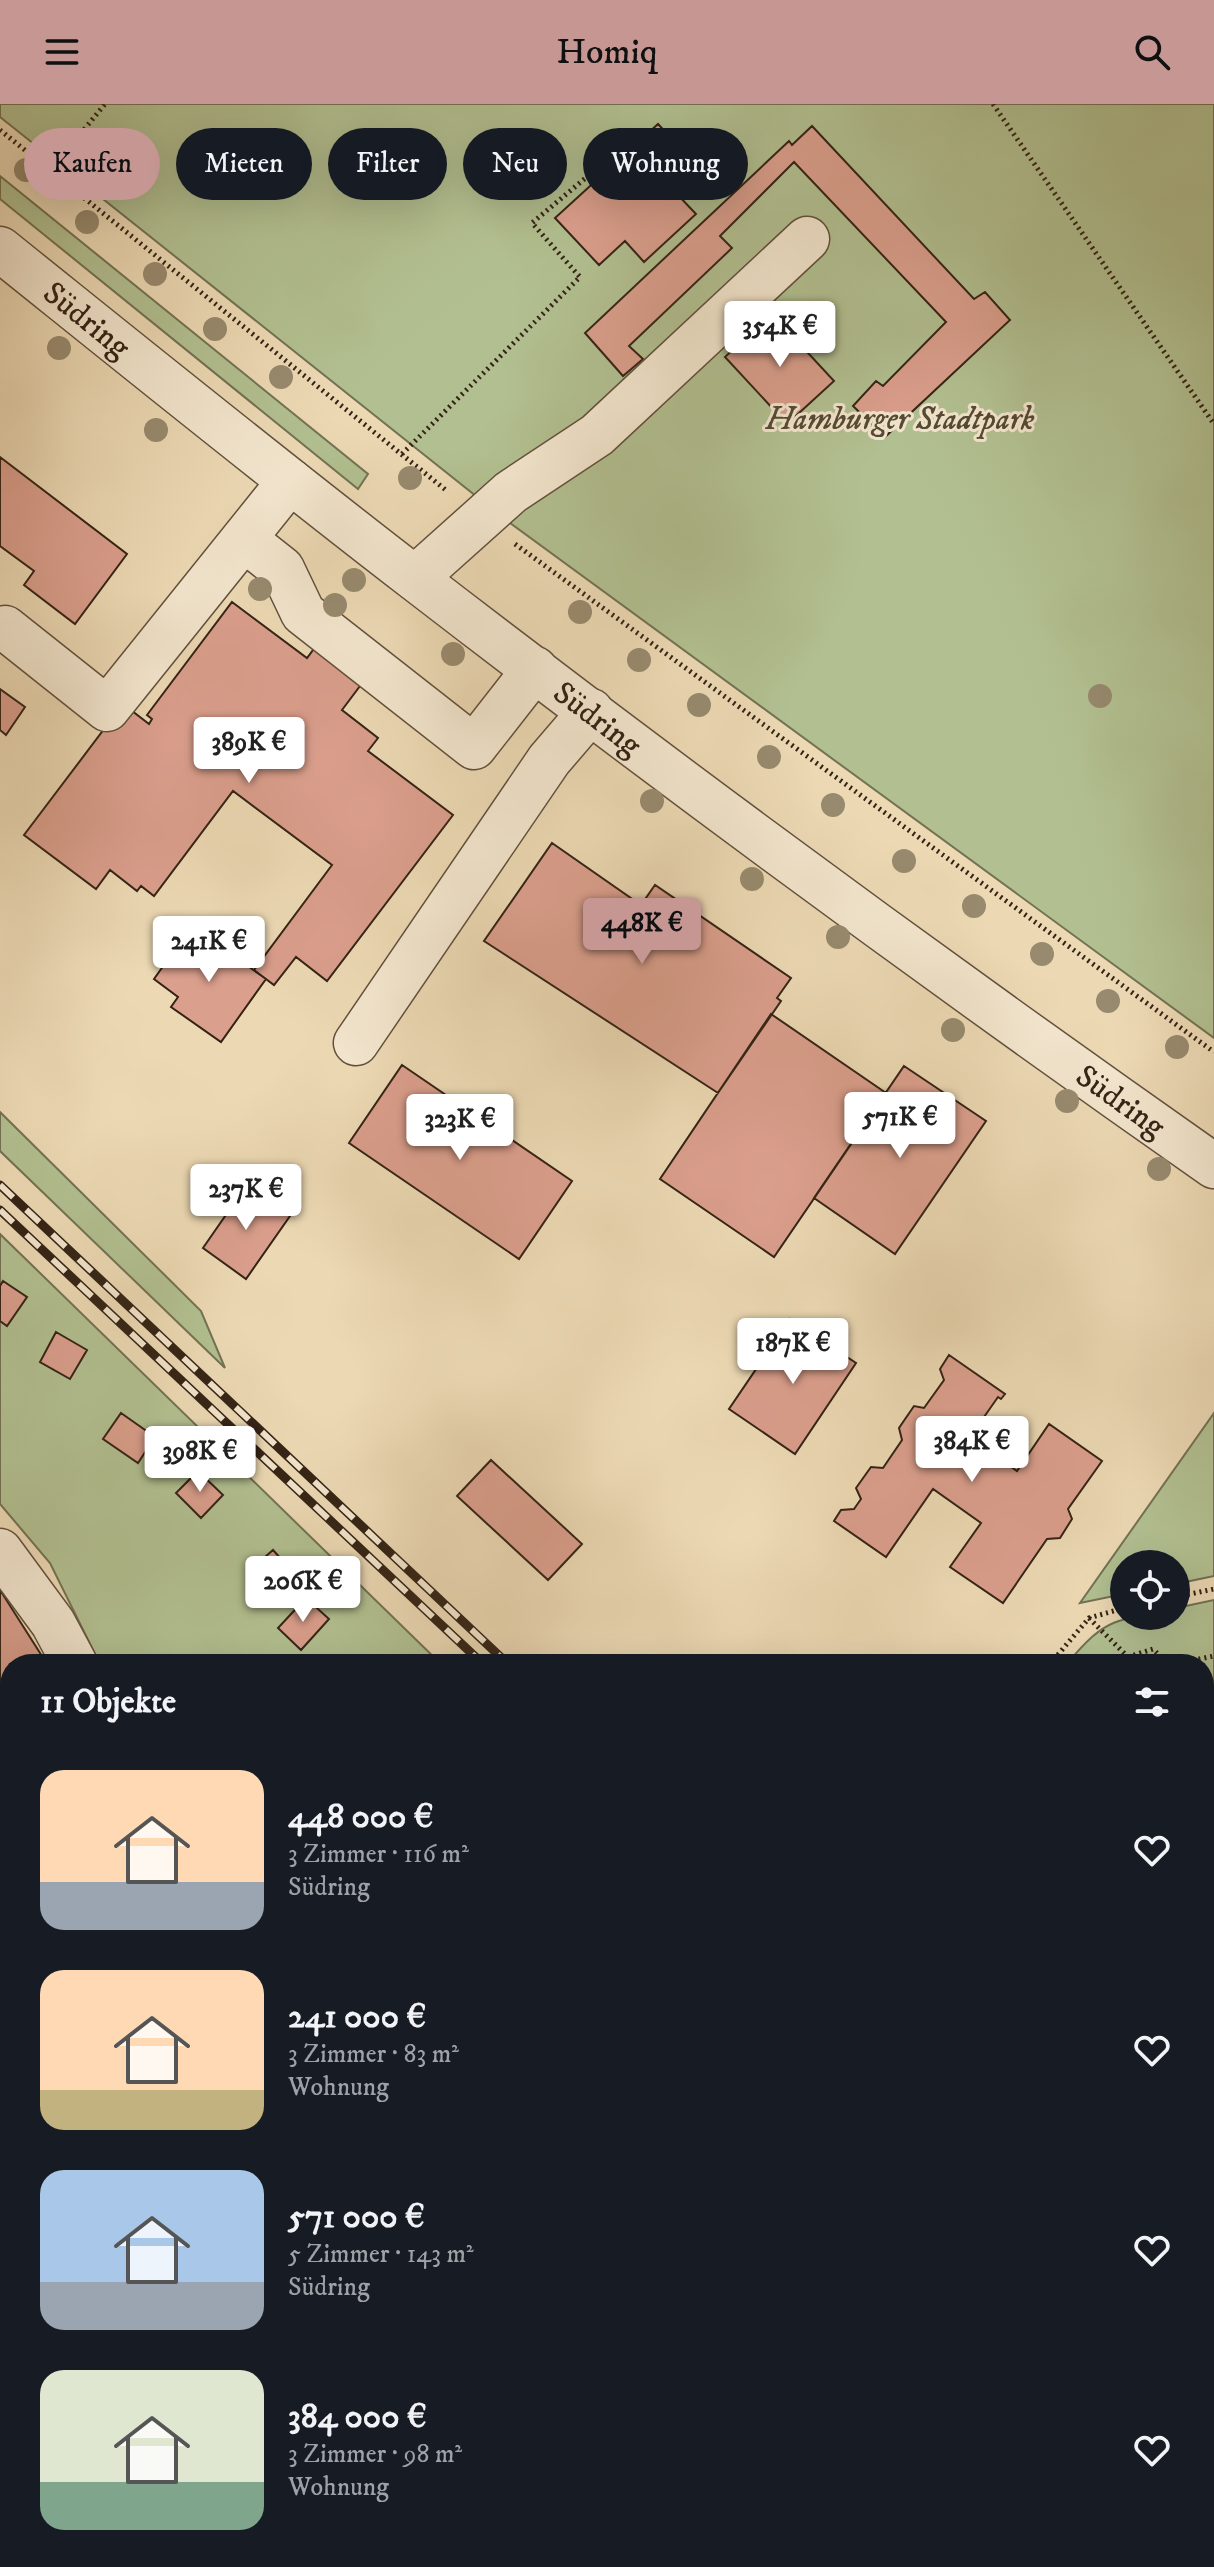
<!DOCTYPE html>
<html lang="de">
<meta charset="utf-8">
<style>
:root{--surface:#171b24;--page:#20242c;--text:#f1f3f6;--muted:#9ea1a6;--accent:#c59692}
body{margin:0;font-family:"IM FELL DW Pica",serif;background:var(--page);color:var(--text);height:100vh;display:flex;flex-direction:column;font-size:30px;white-space:nowrap}
*{box-sizing:border-box;margin:0}
p{font-size:26px;color:var(--muted)}
.icon{flex:none;width:44px;height:44px;fill:none;stroke:currentColor;stroke-width:2;stroke-linecap:round;stroke-linejoin:round}
.map{position:relative;flex:1;overflow:hidden}
.drawer{position:absolute;left:0px;top:1550px;width:1214px;height:914px;display:flex;flex-direction:column;background:var(--surface);border-radius:32px 32px 0 0;box-shadow:0 8px 32px #0002}
.drawer>*{flex:none}
.hud{position:absolute;left:24px;top:24px;width:800px;height:72px;display:flex;gap:16px}
.fabs{position:absolute;left:1110px;top:1446px;display:grid;gap:16px}
.fabs a{display:grid;place-items:center;width:80px;height:80px;border-radius:50%;background:var(--surface);box-shadow:0 8px 32px #0002;font-size:40px}
.price{position:absolute;translate:-50% -68px;padding:0 18px;border-radius:8px;background:#fff;color:#222;font-size:26px;line-height:52px;filter:drop-shadow(0 2px 4px #0008)}
.price::after{content:'';position:absolute;left:50%;top:48px;width:24px;height:18px;margin-left:-12px;background:inherit;clip-path:polygon(0 0,100% 0,50% 100%)}
.price.current{background:var(--accent);color:#111}
ul{padding:0;list-style:none}
li{display:flex;align-items:center;gap:24px;height:200px;padding:0 40px}
li span{display:grid;place-items:center;flex:none;width:224px;height:160px;border-radius:24px;color:#555}
li>.icon{margin-inline-start:auto}
span .icon{width:96px;height:96px;fill:#fffc;stroke-width:1}
li b{font-size:34px}
h2{display:flex;justify-content:space-between;align-items:center;height:96px;padding:0 40px;font-size:34px}
.chip{padding:0 28px;border-radius:36px;background:var(--surface);box-shadow:0 8px 32px #0002;font-size:28px;line-height:72px}
.chip.current{background:var(--accent);color:#111}
header{display:flex;justify-content:space-between;align-items:center;height:104px;padding:0 40px;background:var(--accent);color:#111;font-size:36px;font-weight:600}
.map>svg:first-child{display:block}
.green{fill:#b2c091;stroke:#737253;stroke-width:2}
.water{fill:#99bab0;stroke:#717e72;stroke-width:2}
.building{fill:#db9f8d;stroke:#342315;stroke-width:2}
.lines{fill:none;stroke-linecap:round;stroke-linejoin:round}
.minor-casing{stroke:#62503d;stroke-width:47}
.path{stroke:#342315;stroke-width:5;stroke-dasharray:2 4;stroke-linecap:butt}
.minor{stroke:#f3e6ce;stroke-width:44}
.rail-casing{stroke:#342315;stroke-width:9}
.rail{stroke:#f3e6ce;stroke-width:6;stroke-dasharray:18;stroke-linecap:butt}
.tree{fill:#988a6e}
.labels{text-anchor:middle;stroke-width:6;stroke-linejoin:round;paint-order:stroke}
.street-label{font-size:32px;fill:#342315;stroke:#f3e6ce}
.park-label{font-size:32px;font-style:italic;fill:#544a34;stroke:#f3e6ce}
</style>
<header><svg class="icon" aria-label="menu" viewBox="0 0 24 24"><path d="M4 6h16M4 12h16M4 18h16"/></svg>Homiq<svg class="icon" aria-label="search" viewBox="0 0 24 24"><circle cx="10" cy="10" r="6"/><path d="M15 15l6 6"/></svg></header>
<div class="map">
<svg width="1214" height="2463" viewBox="0 0 1214 2463">
<rect width="100%" height="100%" fill="#ecd9b4"/>
<filter id="stains"><feTurbulence type="fractalNoise" baseFrequency=".0025" numOctaves="4"/><feColorMatrix values="0 0 0 0 .2 0 0 0 0 .09 0 0 0 0 .02 0 0 0 .5 -.17"/></filter>
<radialGradient id="worn" r=".72"><stop offset=".6" stop-color="#630" stop-opacity="0"/><stop offset="1" stop-color="#630" stop-opacity=".3"/></radialGradient>
<path class="green" d="M0,0H1214V934L506,416L0,13Z
M0,72L368,370L358,385L0,95Z
M0,1008L201,1207L225,1264L0,1047Z
M0,1130L441,1560H100L50,1459L0,1400Z
M1214,1309V1472L1176,1480V1460H1124V1490L1080,1499Z
M1214,1496V2085L1204,2086V1560H1067C1105,1514 1118,1512 1176,1512V1504Z
M121,2454H182L184,2463H19Z
M509,2454H709L718,2463H519Z"/>
<path class="water" d="M1214,2085V2275L1204,2276V2086Z
M10,2268V2454H121L0,2463V2269Z"/>
<path class="building" d="M658,20L701,66L676,89L696,110L644,158L625,137L599,161L555,114Z
M812,22L974,195L985,188L1010,216L885,333L853,302L876,277L883,282L946,218L794,58L720,132L732,144L629,242L643,255L623,272L585,229L789,37L792,41Z
M772,210L834,277L787,320L725,253Z
M0,353L127,450L75,520L24,481L34,467L0,442Z
M232,498L307,554L322,534L369,570L342,606L378,634L368,647L453,711L327,877L296,853L274,881L254,866L332,761L233,687L154,792L141,782L137,787L110,766L96,785L24,731L123,600L149,620L152,615L147,611Z
M0,585L25,603L6,631L0,626Z
M552,739L641,801L655,781L791,874L777,894L781,897L718,989L484,837Z
M192,822L266,875L221,938L171,903L178,893L154,875Z
M771,910L886,989L774,1153L660,1075Z
M402,961L572,1077L519,1155L349,1039Z
M904,962L986,1017L895,1150L814,1094Z
M246,1082L290,1112L246,1175L203,1144Z
M3,1177L27,1193L7,1222L0,1217V1182Z
M790,1215L856,1259L795,1350L729,1305Z
M56,1228L87,1246L70,1275L40,1258Z
M949,1251L1005,1290L1001,1295L998,1293L970,1333L1017,1367L1049,1320L1102,1357L1068,1405L1072,1415L1060,1434L1047,1435L1003,1499L950,1463L981,1419L933,1385L886,1453L834,1417L841,1406L854,1405L861,1395L856,1384L871,1363L883,1364L902,1336L899,1324L914,1302L924,1304L944,1276L940,1265Z
M121,1309L155,1333L138,1359L103,1335Z
M491,1356L582,1440L548,1476L457,1392Z
M198,1367L223,1391L201,1414L176,1389Z
M273,1446L298,1474L273,1496L248,1468Z
M0,1486L47,1560H10V1633L0,1638Z
M306,1494L329,1515L301,1546L278,1524Z
M10,1785V1884L0,1893V1795Z
M647,2454H690L693,2457L686,2463H655Z
M968,2454H1174L1183,2463H960Z"/>
<g class="lines">
<g class="minor-casing">
<g id="minor">
<path id="s1" d="M0,145C137,255 274,366 413,473C676,676 943,872 1214,1062"/>
<path d="M244,435L282,465L303,509L474,643L535,565"/>
<path d="M415,474L511,388L597,331L807,135"/>
<path d="M5,524L107,605L290,377"/>
<path d="M356,939L549,656L591,607"/>
<path d="M0,1447L53,1519L75,1560"/>
<path d="M0,1983L10,1974"/>
<path d="M0,2028L10,2038"/>
<path d="M0,2141L10,2151"/>
<path d="M327,2454L337,2463"/>
<path d="M431,2454L439,2463"/>
<path d="M858,2454L863,2463"/>
</g>
</g>
<path class="path" d="M993,0L1214,320
M0,26L447,387
M50,67L105,0
M402,350L580,173L532,119L601,61
M515,440L1214,948
M1176,1493L1214,1485
M1089,1514L1135,1560
M1128,1553L1153,1545L1168,1560
M1050,1560L1089,1514L1124,1504
M1175,1560L1214,1552
M1204,1628L1214,1638
M1204,1688L1214,1679
M1204,1955L1209,1950L1214,1955
M1204,2007L1214,2017"/>
<use href="#minor" class="minor"/>
<g class="rail-casing">
<path id="rail" d="M0,1081L508,1560
M0,1106L483,1560
M1204,2215L1214,2225
M1204,2242L1214,2251"/>
</g>
<use href="#rail" class="rail"/>
</g>
<g class="tree">
<circle cx="26" cy="66" r="12"/>
<circle cx="87" cy="118" r="12"/>
<circle cx="155" cy="170" r="12"/>
<circle cx="215" cy="225" r="12"/>
<circle cx="59" cy="244" r="12"/>
<circle cx="281" cy="273" r="12"/>
<circle cx="156" cy="326" r="12"/>
<circle cx="410" cy="374" r="12"/>
<circle cx="354" cy="476" r="12"/>
<circle cx="260" cy="485" r="12"/>
<circle cx="335" cy="501" r="12"/>
<circle cx="580" cy="508" r="12"/>
<circle cx="453" cy="550" r="12"/>
<circle cx="639" cy="556" r="12"/>
<circle cx="1100" cy="592" r="12"/>
<circle cx="699" cy="601" r="12"/>
<circle cx="769" cy="653" r="12"/>
<circle cx="652" cy="697" r="12"/>
<circle cx="833" cy="701" r="12"/>
<circle cx="904" cy="757" r="12"/>
<circle cx="752" cy="775" r="12"/>
<circle cx="974" cy="802" r="12"/>
<circle cx="838" cy="833" r="12"/>
<circle cx="1042" cy="850" r="12"/>
<circle cx="1108" cy="897" r="12"/>
<circle cx="953" cy="926" r="12"/>
<circle cx="1177" cy="943" r="12"/>
<circle cx="1067" cy="997" r="12"/>
<circle cx="1159" cy="1065" r="12"/>
</g>
<g class="labels">
<g class="street-label">
<text dy="11" stroke="none"><textPath href="#s1" startOffset="112">Südring</textPath></text>
<text dy="11" stroke="none"><textPath href="#s1" startOffset="760">Südring</textPath></text>
<text dy="11" stroke="none"><textPath href="#s1" startOffset="1408">Südring</textPath></text>
</g>
<g class="park-label">
<text x="900" y="325">Hamburger Stadtpark</text>
</g>
</g>
<rect width="100%" height="100%" filter="url(#stains)"/>
<rect width="100%" height="100%" fill="url(#worn)"/>
</svg>
<div class="fabs">
<a><svg class="icon" aria-label="locate" viewBox="0 0 24 24"><circle cx="12" cy="12" r="6"/><path d="M12 2v4M12 18v4M2 12h4M18 12h4"/></svg></a>
</div>
<b class="price" style="left:780px;top:265px">354K €</b>
<b class="price" style="left:249px;top:681px">389K €</b>
<b class="price current" style="left:642px;top:862px">448K €</b>
<b class="price" style="left:209px;top:880px">241K €</b>
<b class="price" style="left:900px;top:1056px">571K €</b>
<b class="price" style="left:460px;top:1058px">323K €</b>
<b class="price" style="left:246px;top:1128px">237K €</b>
<b class="price" style="left:793px;top:1282px">187K €</b>
<b class="price" style="left:972px;top:1380px">384K €</b>
<b class="price" style="left:200px;top:1390px">398K €</b>
<b class="price" style="left:303px;top:1520px">206K €</b>
<div class="hud">
<a class="chip current">Kaufen</a>
<a class="chip">Mieten</a>
<a class="chip">Filter</a>
<a class="chip">Neu</a>
<a class="chip">Wohnung</a>
</div>
<section class="drawer">
<h2>11 Objekte<svg class="icon" aria-label="filters" viewBox="0 0 24 24"><path d="M4 7h16M4 17h16"/><circle cx="9" cy="7" r="2"/><circle cx="15" cy="17" r="2"/></svg></h2>
<ul>
<li><span style="background:linear-gradient(#ffd9b3 70%,#9aa5b1 0)"><svg class="icon" aria-label="home" viewBox="0 0 24 24"><path d="M3 11l9-7 9 7M6 9v11h12V9"/></svg></span><div><b>448 000 €</b><p>3 Zimmer · 116 m²</p><p>Südring</p></div><svg class="icon" aria-label="heart" viewBox="0 0 24 24"><path d="M12 20l-8-8c-3-5 5-10 8-4 3-6 11-1 8 4z"/></svg></li>
<li><span style="background:linear-gradient(#ffd9b3 75%,#c2b280 0)"><svg class="icon" aria-label="home" viewBox="0 0 24 24"><path d="M3 11l9-7 9 7M6 9v11h12V9"/></svg></span><div><b>241 000 €</b><p>3 Zimmer · 83 m²</p><p>Wohnung</p></div><svg class="icon" aria-label="heart" viewBox="0 0 24 24"><path d="M12 20l-8-8c-3-5 5-10 8-4 3-6 11-1 8 4z"/></svg></li>
<li><span style="background:linear-gradient(#a9c7e8 70%,#9aa5b1 0)"><svg class="icon" aria-label="home" viewBox="0 0 24 24"><path d="M3 11l9-7 9 7M6 9v11h12V9"/></svg></span><div><b>571 000 €</b><p>5 Zimmer · 143 m²</p><p>Südring</p></div><svg class="icon" aria-label="heart" viewBox="0 0 24 24"><path d="M12 20l-8-8c-3-5 5-10 8-4 3-6 11-1 8 4z"/></svg></li>
<li><span style="background:linear-gradient(#dfe7d0 70%,#7fa58c 0)"><svg class="icon" aria-label="home" viewBox="0 0 24 24"><path d="M3 11l9-7 9 7M6 9v11h12V9"/></svg></span><div><b>384 000 €</b><p>3 Zimmer · 98 m²</p><p>Wohnung</p></div><svg class="icon" aria-label="heart" viewBox="0 0 24 24"><path d="M12 20l-8-8c-3-5 5-10 8-4 3-6 11-1 8 4z"/></svg></li>
</ul>
</section>
</div>
